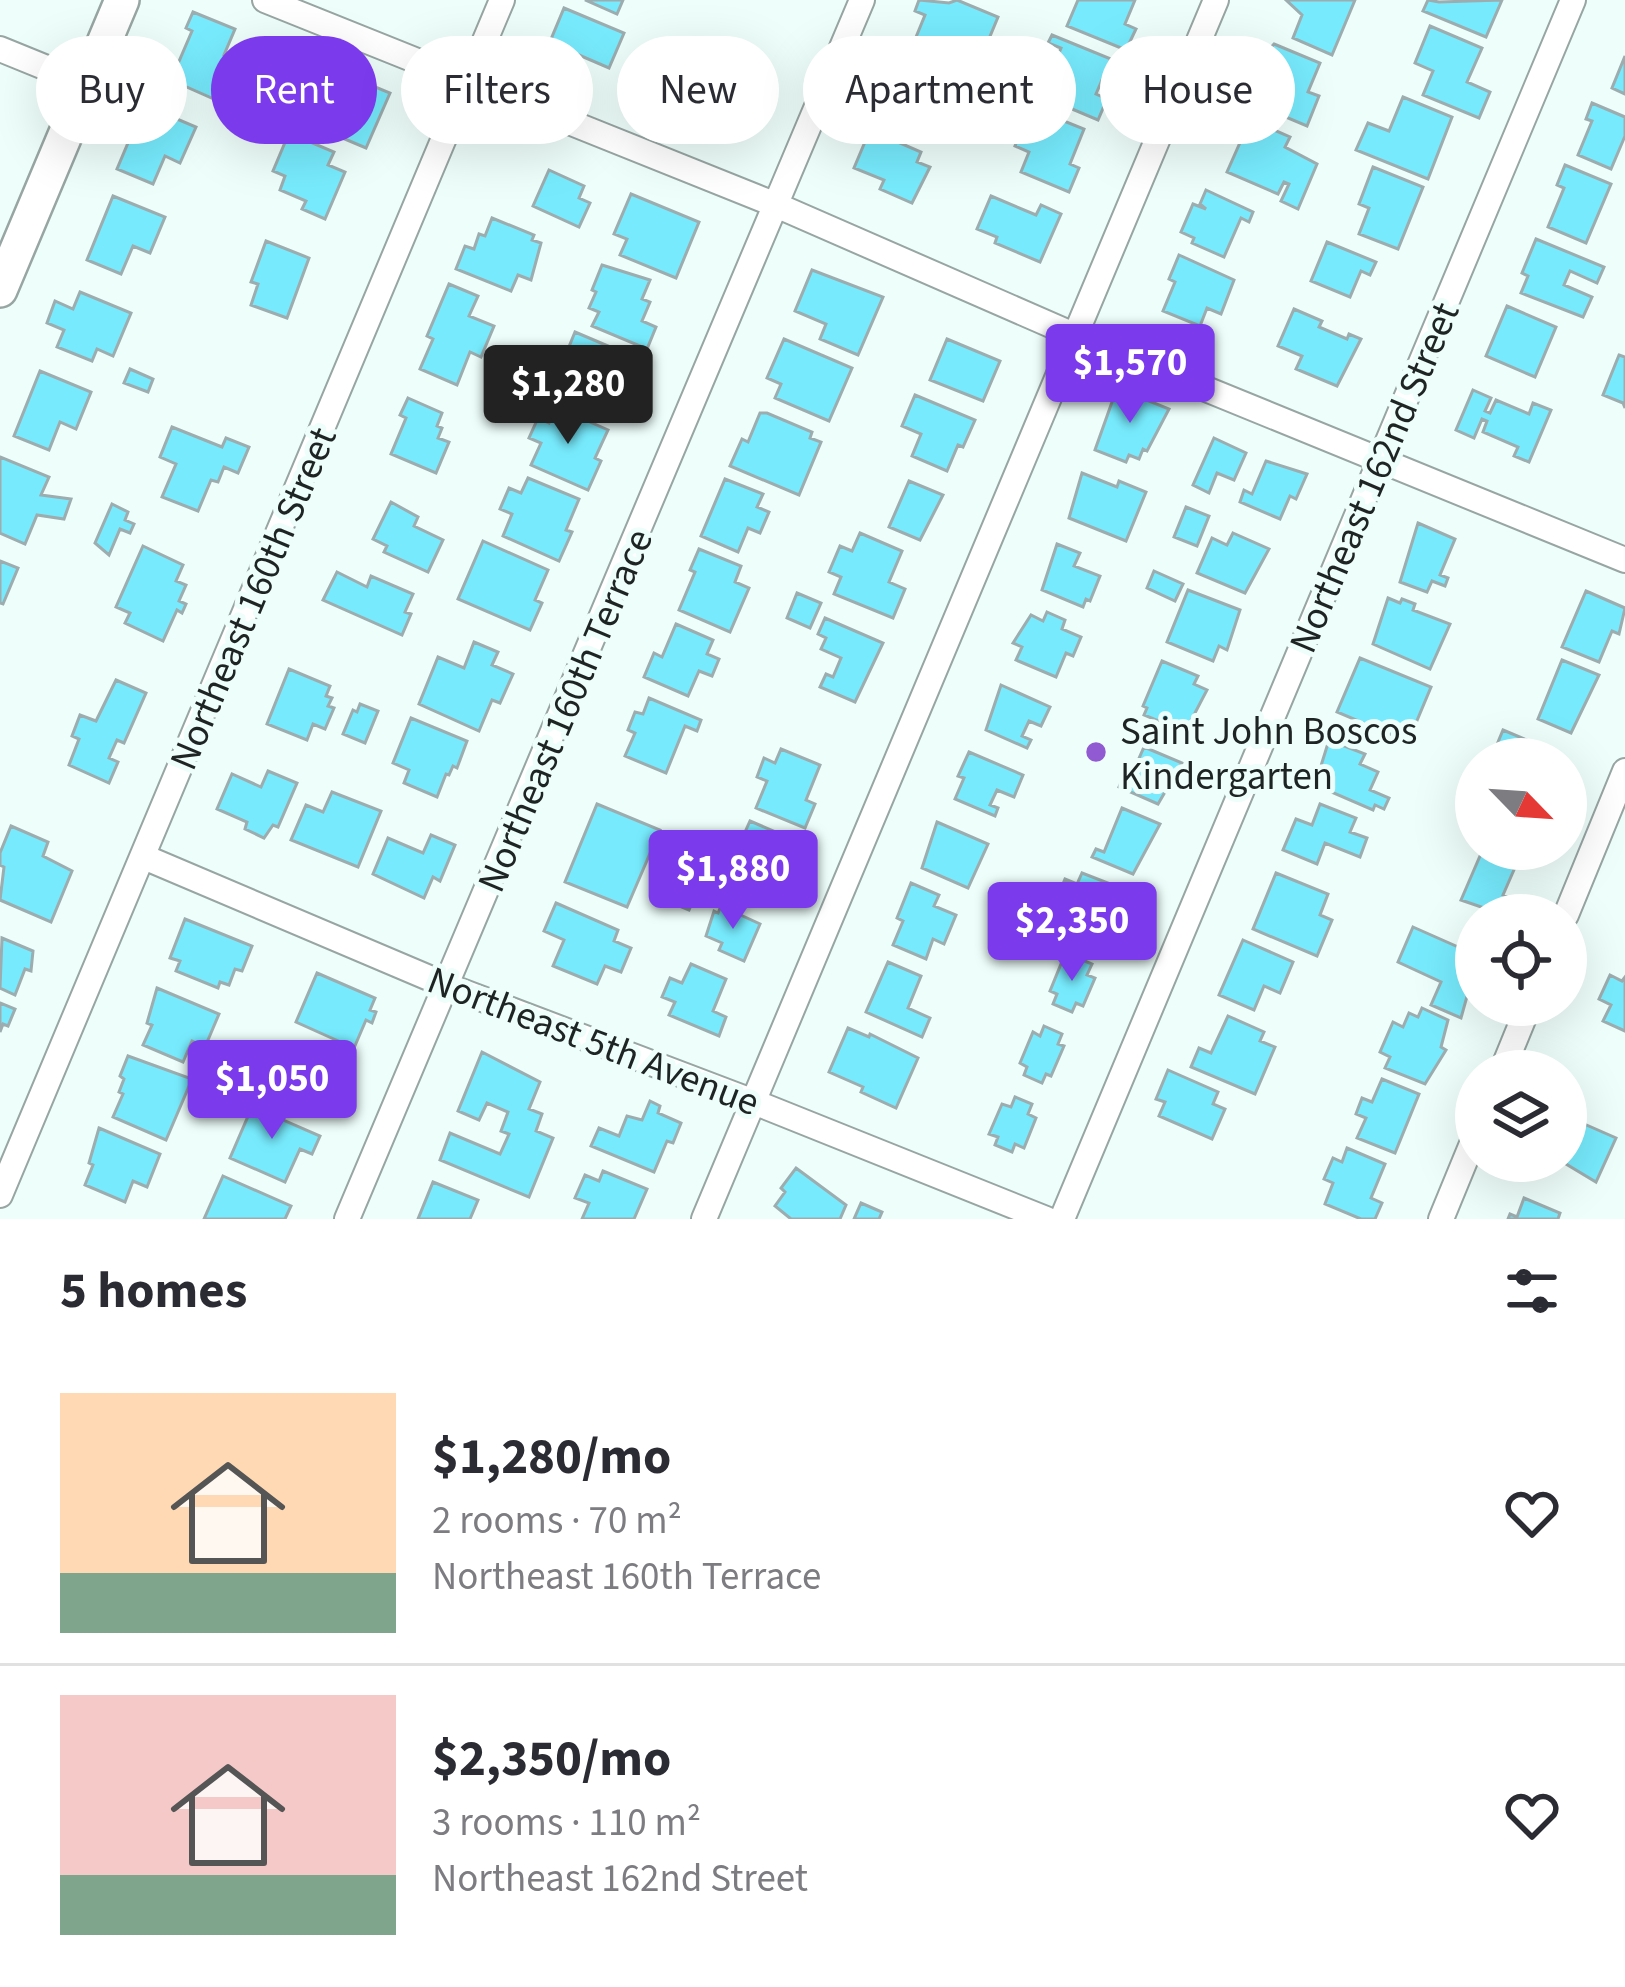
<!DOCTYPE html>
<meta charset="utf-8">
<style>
:root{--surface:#fff;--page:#f7f7f7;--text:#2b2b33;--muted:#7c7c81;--line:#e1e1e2;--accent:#7c3aed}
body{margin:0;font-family:"Source Sans 3",sans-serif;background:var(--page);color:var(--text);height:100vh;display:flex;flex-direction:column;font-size:45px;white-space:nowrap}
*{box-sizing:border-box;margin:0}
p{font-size:39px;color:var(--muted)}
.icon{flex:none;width:66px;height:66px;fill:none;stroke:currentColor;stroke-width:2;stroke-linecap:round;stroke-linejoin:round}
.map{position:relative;height:1219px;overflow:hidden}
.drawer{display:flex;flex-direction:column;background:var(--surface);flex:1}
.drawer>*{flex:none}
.top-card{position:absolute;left:36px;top:36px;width:1554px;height:108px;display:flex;gap:24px}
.needle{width:78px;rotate:115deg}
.buttons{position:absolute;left:1455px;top:738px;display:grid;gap:24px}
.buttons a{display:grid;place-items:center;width:132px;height:132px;border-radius:50%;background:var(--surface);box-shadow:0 12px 48px #0002;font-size:60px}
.price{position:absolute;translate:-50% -102px;padding:0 27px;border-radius:12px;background:var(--accent);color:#fff;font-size:39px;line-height:78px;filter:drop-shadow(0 3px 6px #0008)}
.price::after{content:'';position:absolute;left:50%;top:72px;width:36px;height:27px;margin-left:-18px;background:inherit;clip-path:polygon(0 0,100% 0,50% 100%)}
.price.current{background:#222;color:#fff}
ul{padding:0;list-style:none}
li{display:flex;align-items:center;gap:36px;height:300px;padding:0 60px}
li+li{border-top:3px solid var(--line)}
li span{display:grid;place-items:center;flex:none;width:336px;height:240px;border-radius:0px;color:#555}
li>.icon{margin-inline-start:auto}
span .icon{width:144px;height:144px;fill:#fffc;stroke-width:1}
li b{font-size:51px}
h2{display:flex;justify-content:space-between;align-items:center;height:144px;padding:0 60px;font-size:51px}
.tag{padding:0 42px;border-radius:54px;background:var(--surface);box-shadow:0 12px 48px #0002;font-size:42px;line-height:108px}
.tag.current{background:var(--accent);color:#fff}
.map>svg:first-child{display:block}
.building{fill:#77ebfd;stroke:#9dacae;stroke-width:3}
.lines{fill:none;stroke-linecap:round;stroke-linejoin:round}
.minor-casing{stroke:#97a5a3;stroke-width:28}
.tertiary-casing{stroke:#97a5a3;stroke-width:38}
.minor{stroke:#fff;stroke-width:24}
.tertiary{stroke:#fff;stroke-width:33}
.poi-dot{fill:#925ad2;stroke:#eefefb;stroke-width:4.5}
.labels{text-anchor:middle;stroke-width:10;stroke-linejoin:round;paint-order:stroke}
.street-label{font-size:39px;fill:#1e2323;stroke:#eefefb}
.poi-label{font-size:39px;fill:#1e2323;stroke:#eefefb;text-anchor:start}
</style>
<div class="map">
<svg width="1625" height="1219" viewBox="0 0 1625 1219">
<rect width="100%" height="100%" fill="#eefefb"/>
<path class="building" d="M585,0H623L617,14Z
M919,0L949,3L957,0L998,17L976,70L914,42L925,15L915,11Z
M1078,0H1135L1125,24L1136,29L1126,50L1067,26Z
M1355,0L1332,55L1293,38L1302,15L1286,0Z
M1428,0L1439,2L1502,0L1486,37L1423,11Z
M564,8L624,33L609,68L579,55L573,68L544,56Z
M193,12L235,29L224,55L252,67L239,97L228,93L223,103L171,80L192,31L186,28Z
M1430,26L1482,48L1467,82L1490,92L1479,118L1423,95L1433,71L1415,63Z
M1052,35L1111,59L1096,94L1107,99L1098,120L1034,93L1043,73L1050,75L1061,48L1048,43Z
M1274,44L1320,63L1308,92L1319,96L1307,126L1257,105L1270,84L1251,70Z
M712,49L751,70L748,77L759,82L741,126L723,118L725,112L715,108L712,116L670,94L688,52L707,60Z
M902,51L973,80L963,102L958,100L942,139L882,115L889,96L885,94Z
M1625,56V94L1612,88Z
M305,58L390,93L366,148L290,116L304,83L296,79Z
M1403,97L1452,117L1428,179L1356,150L1368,123L1389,131Z
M1592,103L1625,117V136L1611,169L1578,155L1592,121L1586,119Z
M144,105L196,127L180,163L165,156L153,184L117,169Z
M1044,113L1084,129L1070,164L1079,168L1069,192L1021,172L1029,152L1015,146L1026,120L1039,125Z
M1242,116L1290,137L1285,147L1317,164L1298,209L1281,201L1289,184L1284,182L1278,194L1227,172L1246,129L1238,126Z
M870,130L921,152L917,162L930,167L912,203L880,189L884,180L854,168Z
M289,133L334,152L328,165L345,172L325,219L302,209L306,201L280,190L285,176L273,171Z
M1565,165L1611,184L1586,243L1548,227L1564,188L1557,185Z
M1373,167L1423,187L1398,249L1359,234L1369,208L1359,204Z
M549,170L584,186L579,198L590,203L579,227L533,206Z
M1206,190L1253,212L1249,222L1241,218L1224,257L1192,243L1194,238L1181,232L1193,204L1206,209L1200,204Z
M631,194L699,222L676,278L620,255L627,239L614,234Z
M113,196L165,217L150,253L133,246L121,274L87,260Z
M991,196L1036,215L1041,205L1061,214L1040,262L995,243L997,237L977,229Z
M492,218L534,235L532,240L541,243L531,280L518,275L511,291L456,269L465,246L474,249L479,234L485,236Z
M1536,239L1604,267L1597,283L1570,271L1564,285L1592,297L1583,317L1521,293L1528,276L1522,273Z
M266,241L309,258L287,318L251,305L258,284L251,282Z
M1327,242L1376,262L1370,275L1361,271L1350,297L1311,281Z
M1179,255L1234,280L1221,314L1207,308L1200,326L1163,311L1175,282L1169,279Z
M602,265L650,280L642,299L650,302L642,321L656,327L647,349L592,326L599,312L589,308L596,292L592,290Z
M812,270L883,297L858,355L820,339L826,324L795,311Z
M449,284L478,296L469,316L494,326L481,357L470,352L457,385L420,369L433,339L427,336Z
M80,292L131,313L113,356L97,349L92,361L57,347L64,330L47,323L55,301L73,309Z
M1507,306L1556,327L1535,377L1486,356Z
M1294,309L1322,321L1319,327L1347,339L1349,334L1361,339L1337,386L1296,369L1302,356L1278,346Z
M575,332L620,351L614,365L624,369L614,392L626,397L617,420L563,397L577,365L564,359Z
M784,339L852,368L829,421L775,398L781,384L767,378Z
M947,339L1000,361L983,401L930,380Z
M1619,355L1625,357V408L1623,403L1603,395Z
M130,369L153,379L148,392L124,383Z
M40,371L91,392L76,429L60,422L49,450L14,436Z
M1117,388L1169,409L1147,451L1143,449L1139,459L1129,455L1126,462L1095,450Z
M1473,390L1491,398L1485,411L1490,413L1496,400L1529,414L1533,403L1551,410L1529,462L1514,456L1518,447L1483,432L1487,421L1482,419L1474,438L1456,430Z
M915,395L975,420L963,447L958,445L947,471L912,456L921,434L902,426Z
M408,398L442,413L437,426L442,428L438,438L449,442L436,473L391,454L406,418L400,415Z
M556,407L608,430L595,458L601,461L588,490L531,465L541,443L529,438L538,418L549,423Z
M760,413H767L812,432L810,438L821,442L799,495L730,466L742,439L748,442Z
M172,427L222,447L226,438L249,447L238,473L224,467L218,482L211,480L198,511L162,497L176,464L160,457Z
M1214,438L1246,453L1234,480L1217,473L1209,493L1193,485Z
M0,457L49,477L41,495L71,499L64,519L37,515L25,544L0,533Z
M1266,461L1307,474L1296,499L1290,496L1280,519L1240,502L1244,490L1252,494Z
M1082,473L1117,487L1119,481L1146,492L1126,541L1069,518Z
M528,478L579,499L566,530L572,532L559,561L503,536L512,514L500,509L509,488L521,493Z
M725,479L763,494L757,507L769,512L760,533L748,528L738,552L701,536Z
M909,481L943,495L920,540L889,527Z
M391,502L418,517L414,526L443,540L428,572L384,552L387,546L373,539Z
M112,504L128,512L125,520L134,524L130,533L120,529L109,555L95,543Z
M1186,507L1209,516L1197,546L1174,537Z
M1418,523L1455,539L1440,575L1448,578L1445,586L1432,581L1427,592L1400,582Z
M860,533L902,551L889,582L905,589L893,618L834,594L841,577L829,572L840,546L852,551Z
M1233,533L1269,549L1245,593L1197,573L1212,538L1227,545Z
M483,541L548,570L535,600L542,603L530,630L458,599Z
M1057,544L1080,553L1074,566L1100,576L1090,601L1086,599L1083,607L1042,590Z
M143,546L183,565L176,581L186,585L179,601L186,604L182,613L177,610L163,641L125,623L130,613L116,607Z
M699,549L741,566L735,582L749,588L730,632L679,610L695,572L690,570Z
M0,561L18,568L3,604L0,603Z
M1154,571L1183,584L1175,601L1147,588Z
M337,572L367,587L371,576L413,594L405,612L411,614L402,635L323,600Z
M1188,590L1240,610L1227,650L1219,646L1213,661L1167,642Z
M1586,591L1625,608L1619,634L1612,631L1599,662L1562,647Z
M797,593L821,603L810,628L787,618Z
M1388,598L1400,603L1402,599L1415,604L1413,610L1450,624L1430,669L1373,644Z
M1047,612L1065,620L1062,629L1081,637L1073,656L1066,653L1056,677L1016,660L1022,647L1013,643L1031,615L1043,621Z
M825,618L883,643L855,702L820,687L826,674L833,677L841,658L821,649L826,638L818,634Z
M676,624L713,640L707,654L719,659L712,676L699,671L688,696L644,677L654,653L662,657Z
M474,642L498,652L492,665L513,674L500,703L492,700L479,731L419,704L438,657L464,668Z
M1360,658L1431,687L1408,742L1337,712Z
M1562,660L1599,675L1571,733L1538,719Z
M1162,661L1198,676L1194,684L1207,690L1185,732L1144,715L1147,708L1143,706Z
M289,669L330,686L326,696L332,698L328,706L334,708L325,729L313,724L307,740L267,724Z
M116,680L146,693L124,743L117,740L109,758L118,762L109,783L69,765L79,739L72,736L80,715L96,721Z
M1001,685L1050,707L1041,726L1029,721L1022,736L1031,740L1027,748L986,730Z
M649,698L701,720L697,731L685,726L666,773L625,756L635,733L628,730L635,712L643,714Z
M360,704L378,711L365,743L343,734L353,710L357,712Z
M411,718L467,741L457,768L453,766L449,775L446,774L437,797L404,783L409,770L393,763Z
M1503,730L1541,746L1536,759H1491Z
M1329,740L1365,754L1360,764L1378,772L1370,790L1389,798L1384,809L1375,805L1373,810L1315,785Z
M1144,747L1182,763L1158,804L1119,787L1123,778L1129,781Z
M781,749L820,765L806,800L815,804L805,828L756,808L767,781L757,777L764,758L775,763Z
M969,752L1023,775L1014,797L997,790L990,805L998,808L995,816L955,799L964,778L958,776Z
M268,771L297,783L278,827L273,825L264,838L245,829L247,822L217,809L232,774L261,787Z
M332,792L381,811L358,867L291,840L306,805L323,812Z
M597,804L660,830L627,907L565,882Z
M1320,804L1356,818L1350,832L1367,838L1360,857L1325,843L1317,864L1283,850L1296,819L1312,825Z
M1122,808L1160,824L1133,874L1092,857L1096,849L1104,852Z
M750,821L785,836L769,872L781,877L773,897L726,878L732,862L721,857L730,836L741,841Z
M937,822L988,844L968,888L922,868Z
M11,826L48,842L43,856L72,871L51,922L0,900L4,867L0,865V853Z
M431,835L455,845L440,881L433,877L424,898L373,874L388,838L423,853Z
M1483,849H1504L1520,856L1503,895L1511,899L1504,915L1461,900Z
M681,870L702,879L689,910L667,901Z
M1082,873L1121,888L1108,923L1116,927L1107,950L1059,931L1068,907L1056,902L1060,891L1065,879L1077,884Z
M1276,873L1328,894L1320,915L1332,920L1317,956L1253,929Z
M911,883L939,895L934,906L956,915L944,944L933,939L926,959L893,945L903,921L897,918Z
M556,903L618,930L614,941L631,948L621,972L605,966L597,984L553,966L564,940L544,931Z
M721,906L760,924L744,961L719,950L722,943L706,936L714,911L718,913Z
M185,919L252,946L242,971L235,969L229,985L220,982L218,988L176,971L180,961L170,958Z
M1413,927L1476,955V983L1471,982L1461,1018L1431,1005L1441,982L1398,962Z
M2,938L33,951L31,971L25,969L15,995L0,988Z
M1243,940L1293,962L1280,993L1264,986L1254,1010L1219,995Z
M1073,956L1092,964L1087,975L1095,978L1083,1006L1076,1003L1072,1012L1053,1004L1057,994L1050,991L1061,964L1069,967Z
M888,962L921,976L908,1008L930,1018L922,1037L866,1012Z
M691,964L726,979L713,1011L726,1017L719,1036L669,1015L675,1002L662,997L670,978L682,983Z
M317,973L375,998L370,1010L376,1012L372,1023L366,1020L354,1048L296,1022Z
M1610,975L1622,981L1625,977V1031L1603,1021L1611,1005L1599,999Z
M157,988L219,1014L205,1047L192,1041L183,1062L143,1045L152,1025L147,1023Z
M0,1003L15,1009L8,1026L3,1024L0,1032Z
M1422,1008L1448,1020L1441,1047L1446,1050L1425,1084L1385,1068L1390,1057L1380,1052L1393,1022L1403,1027L1409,1013L1418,1017Z
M1228,1016L1264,1032L1260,1041L1275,1047L1255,1094L1191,1067L1199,1048L1211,1053Z
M1044,1026L1062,1034L1058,1044L1064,1046L1051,1076L1046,1074L1042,1083L1024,1075L1027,1067L1020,1063L1033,1032L1040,1036Z
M848,1028L869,1037L870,1034L918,1058L896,1108L861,1092L863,1087L829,1072Z
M482,1052L540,1082L529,1109L542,1114L536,1131L553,1138L529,1197L440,1160L450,1133L500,1154L509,1134L501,1131L508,1112L487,1103L479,1120L458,1111Z
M128,1056L192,1079L166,1140L113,1117L123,1094L119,1092L124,1079L120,1076Z
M1168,1070L1218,1092L1213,1104L1225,1109L1212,1139L1159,1116L1165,1102L1156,1099Z
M1382,1079L1419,1094L1395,1153L1357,1138L1366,1118L1356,1114L1362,1098L1372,1102Z
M1015,1097L1032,1104L1028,1114L1036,1118L1024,1148L1015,1144L1012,1152L995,1145L998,1137L989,1134L1002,1104L1011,1107Z
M255,1100L284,1113L281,1119L320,1136L312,1154L300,1149L285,1182L230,1158Z
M650,1101L660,1106L658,1113L681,1123L673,1143L667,1141L654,1172L591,1146L599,1128L619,1136L627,1116L642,1120Z
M1566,1116L1616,1138L1596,1182L1561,1161H1566Z
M99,1128L160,1154L147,1187L133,1181L125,1202L85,1185L93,1165L89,1163Z
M1347,1148L1385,1164L1371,1198L1382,1203L1375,1219H1361L1325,1204L1333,1183L1324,1179L1333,1158L1342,1162Z
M796,1168L846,1205L840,1219H791L775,1206L785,1192L781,1188Z
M603,1171L647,1189L634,1219H582L589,1203L575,1198L585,1175L599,1181Z
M223,1176L291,1206L285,1219H204Z
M433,1182L478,1200L470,1219H418Z
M1524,1198L1560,1213L1558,1219H1508L1510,1214L1517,1217Z
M861,1203L882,1212L879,1219H854Z"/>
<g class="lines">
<g class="minor-casing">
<path id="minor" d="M265,0L776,205L1076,336L1625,560
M0,49L86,84
M144,857L448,986L754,1102L1046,1219
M1566,915L1625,771
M1502,1071L1529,1005
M0,1195L502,0
M347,1219L862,0
M704,1219L1216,0
M1062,1219L1573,0
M1441,1219L1476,1134"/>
</g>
<g class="tertiary-casing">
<path id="tertiary" d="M0,290L122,0"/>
</g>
<use href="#minor" class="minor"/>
<use href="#tertiary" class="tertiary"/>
</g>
<circle class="poi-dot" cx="1096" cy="752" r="12"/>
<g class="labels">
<g class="street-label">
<text transform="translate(1373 477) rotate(-67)" y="14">Northeast 162nd Street</text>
<text transform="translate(252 598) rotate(-67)" y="14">Northeast 160th Street</text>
<text transform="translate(564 710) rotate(-67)" y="14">Northeast 160th Terrace</text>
<text transform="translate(594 1040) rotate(21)" y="14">Northeast 5th Avenue</text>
</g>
<g class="poi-label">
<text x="1120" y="744">Saint John Boscos<tspan x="1120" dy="45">Kindergarten</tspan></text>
</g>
</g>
</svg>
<div class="buttons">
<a><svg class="needle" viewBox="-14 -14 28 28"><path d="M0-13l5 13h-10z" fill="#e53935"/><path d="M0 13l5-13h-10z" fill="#7c7c81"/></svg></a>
<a><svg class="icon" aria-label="locate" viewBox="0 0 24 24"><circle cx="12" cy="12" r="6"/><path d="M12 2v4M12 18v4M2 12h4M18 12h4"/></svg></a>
<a><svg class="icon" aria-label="layers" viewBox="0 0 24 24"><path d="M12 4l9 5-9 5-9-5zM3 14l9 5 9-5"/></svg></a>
</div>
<b class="price" style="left:1130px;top:426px">$1,570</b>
<b class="price current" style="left:568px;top:447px">$1,280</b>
<b class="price" style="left:733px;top:932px">$1,880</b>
<b class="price" style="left:1072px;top:984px">$2,350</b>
<b class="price" style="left:272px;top:1142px">$1,050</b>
<div class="top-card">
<a class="tag">Buy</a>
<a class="tag current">Rent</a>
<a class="tag">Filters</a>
<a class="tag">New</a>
<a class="tag">Apartment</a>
<a class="tag">House</a>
</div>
</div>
<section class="drawer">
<h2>5 homes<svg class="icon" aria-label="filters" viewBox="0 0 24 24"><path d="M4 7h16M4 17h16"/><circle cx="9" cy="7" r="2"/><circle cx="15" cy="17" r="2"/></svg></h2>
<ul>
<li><span style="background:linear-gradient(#ffd9b3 75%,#7fa58c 0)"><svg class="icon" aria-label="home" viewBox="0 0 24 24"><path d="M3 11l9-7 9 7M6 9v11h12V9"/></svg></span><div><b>$1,280/mo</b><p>2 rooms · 70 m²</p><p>Northeast 160th Terrace</p></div><svg class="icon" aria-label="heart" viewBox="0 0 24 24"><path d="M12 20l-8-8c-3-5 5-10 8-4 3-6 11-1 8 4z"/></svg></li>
<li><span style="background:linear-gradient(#f6c9c9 75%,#7fa58c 0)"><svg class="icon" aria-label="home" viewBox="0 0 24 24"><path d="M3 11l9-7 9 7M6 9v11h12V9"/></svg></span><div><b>$2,350/mo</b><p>3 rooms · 110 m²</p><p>Northeast 162nd Street</p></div><svg class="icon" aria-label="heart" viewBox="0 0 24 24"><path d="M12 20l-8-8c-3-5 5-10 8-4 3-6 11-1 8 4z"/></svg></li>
</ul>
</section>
